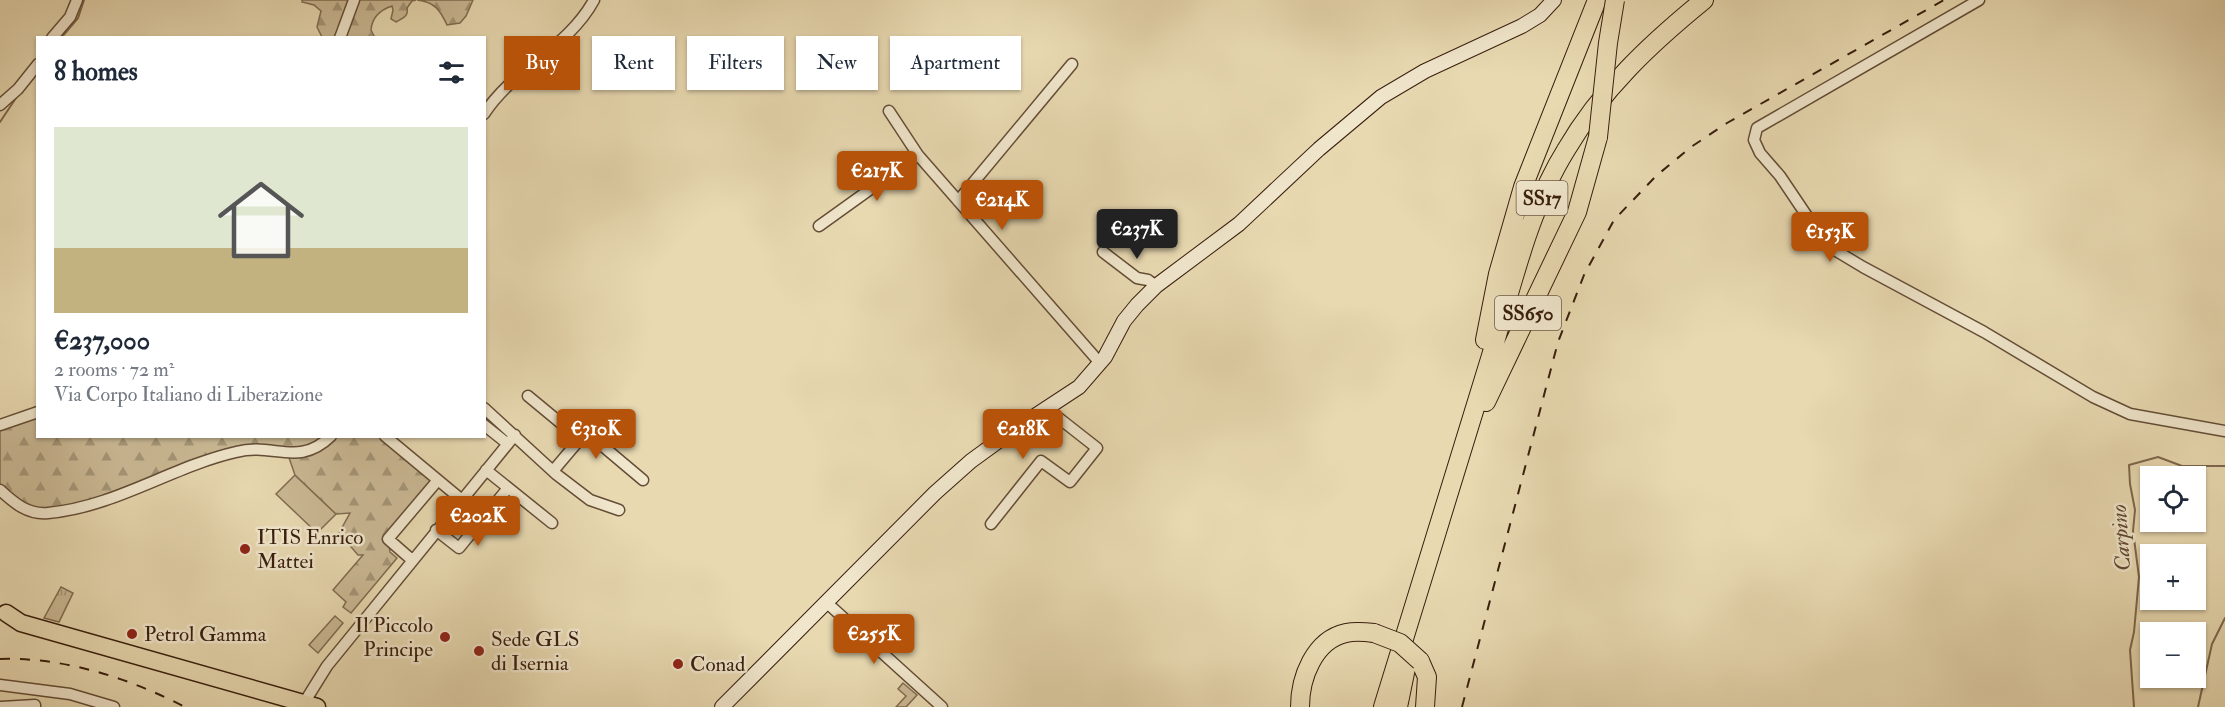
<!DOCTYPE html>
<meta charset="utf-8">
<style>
:root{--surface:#fff;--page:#f6f6f7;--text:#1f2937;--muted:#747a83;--line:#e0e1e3;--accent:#b45309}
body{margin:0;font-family:"IM FELL Double Pica",serif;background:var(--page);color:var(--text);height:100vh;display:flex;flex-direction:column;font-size:22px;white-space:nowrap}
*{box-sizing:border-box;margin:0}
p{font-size:20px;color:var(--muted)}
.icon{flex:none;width:33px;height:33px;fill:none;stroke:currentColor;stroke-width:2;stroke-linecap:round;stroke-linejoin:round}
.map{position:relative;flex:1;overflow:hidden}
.side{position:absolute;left:36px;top:36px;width:450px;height:402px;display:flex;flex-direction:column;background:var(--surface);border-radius:0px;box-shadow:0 2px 4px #0004}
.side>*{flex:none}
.hud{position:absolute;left:504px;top:36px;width:570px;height:54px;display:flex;gap:12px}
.tools{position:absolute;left:2140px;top:466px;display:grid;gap:12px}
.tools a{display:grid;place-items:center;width:66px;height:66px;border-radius:0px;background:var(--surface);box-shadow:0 2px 4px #0004;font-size:30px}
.price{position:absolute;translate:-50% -51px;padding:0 14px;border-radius:6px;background:var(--accent);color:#fff;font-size:20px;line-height:39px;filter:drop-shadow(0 2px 3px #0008)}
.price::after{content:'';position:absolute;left:50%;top:36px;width:18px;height:14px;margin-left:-9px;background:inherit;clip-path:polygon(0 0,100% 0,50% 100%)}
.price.on{background:#222;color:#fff}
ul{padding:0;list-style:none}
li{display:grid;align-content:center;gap:12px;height:318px;padding:0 18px}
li+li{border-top:2px solid var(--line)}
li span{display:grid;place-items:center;height:186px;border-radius:0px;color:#555}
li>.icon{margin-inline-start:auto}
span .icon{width:108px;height:108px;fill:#fffc;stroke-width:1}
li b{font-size:26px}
h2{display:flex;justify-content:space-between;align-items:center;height:72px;padding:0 18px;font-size:26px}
.pill{padding:0 21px;border-radius:0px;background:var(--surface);box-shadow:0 2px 4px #0004;font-size:21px;line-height:54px}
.pill.on{background:var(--accent);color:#fff}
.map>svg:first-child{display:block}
.grass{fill:#cab995;stroke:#816c51;stroke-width:1.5}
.forest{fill:url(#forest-firs);stroke:#816c51;stroke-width:1.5}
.park{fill:url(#park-tufts);stroke:#816c51;stroke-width:1.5}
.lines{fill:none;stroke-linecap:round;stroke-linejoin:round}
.stream{stroke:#7e684e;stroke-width:2}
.street-casing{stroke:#644d36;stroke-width:13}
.secondary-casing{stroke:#381e0d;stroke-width:16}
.primary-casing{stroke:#381e0d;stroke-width:19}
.highway-casing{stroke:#381e0d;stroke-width:20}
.street{stroke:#f0e6cc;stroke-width:10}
.secondary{stroke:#f0e6cc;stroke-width:14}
.primary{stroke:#e8d9b1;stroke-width:16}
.highway{stroke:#e8d9b1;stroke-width:18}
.rail{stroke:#381e0d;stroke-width:2;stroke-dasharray:10 10;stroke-linecap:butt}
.highway-bridge-casing{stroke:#381e0d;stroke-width:20;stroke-linecap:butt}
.highway-bridge{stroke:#e8d9b1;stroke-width:18}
.poi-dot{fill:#8f2418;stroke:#f0e6cc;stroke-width:2}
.labels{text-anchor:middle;stroke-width:5;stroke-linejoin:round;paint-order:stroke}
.shield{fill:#f0e6cc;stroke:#6f5a46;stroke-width:1.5}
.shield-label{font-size:20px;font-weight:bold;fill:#381e0d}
.poi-label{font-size:21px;fill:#381e0d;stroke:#f0e6cc;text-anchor:start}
.water-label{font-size:22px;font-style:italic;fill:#614933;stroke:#f0e6cc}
</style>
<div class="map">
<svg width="2225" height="707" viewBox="0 0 2225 707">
<defs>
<pattern id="forest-firs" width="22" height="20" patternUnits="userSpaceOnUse" patternTransform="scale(1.5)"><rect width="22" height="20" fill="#cab995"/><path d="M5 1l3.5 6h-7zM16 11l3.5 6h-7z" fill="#a59678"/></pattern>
<pattern id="park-tufts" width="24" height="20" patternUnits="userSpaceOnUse" patternTransform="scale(1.5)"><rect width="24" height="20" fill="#cab995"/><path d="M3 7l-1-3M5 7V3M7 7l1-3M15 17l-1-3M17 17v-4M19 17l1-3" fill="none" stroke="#a59678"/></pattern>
</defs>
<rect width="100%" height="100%" fill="#e8d9b1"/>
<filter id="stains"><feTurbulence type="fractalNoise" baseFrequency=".00333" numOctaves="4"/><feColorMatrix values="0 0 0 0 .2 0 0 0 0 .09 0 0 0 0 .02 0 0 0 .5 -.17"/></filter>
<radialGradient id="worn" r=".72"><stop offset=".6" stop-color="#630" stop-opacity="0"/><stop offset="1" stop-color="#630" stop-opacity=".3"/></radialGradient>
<path class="grass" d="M295,475L336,514L317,533L276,494Z
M335,616L343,623L318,653L309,645Z
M903,683L917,695L906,707H896L906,696L898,689Z"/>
<path class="forest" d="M302,0H416L412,1L407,8C409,16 403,18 396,22L391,19L393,10L392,6C380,10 372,17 371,30L375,38L322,37L317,27L321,11L314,5L302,2Z
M417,0H473L466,16L460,23L447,25C440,10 435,2 417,0Z
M37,412L38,436L385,437L438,480L388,538L390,552L397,558L351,613L343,607L346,602L333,590L363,555H358L339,533L350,513L336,514L295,475L287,452L247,449L161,478L46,514L0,490V425Z"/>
<path class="park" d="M61,587L73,593L59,622L44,618Z"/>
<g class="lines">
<path class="stream" d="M61,38L78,18L84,0
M0,122L18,95
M2134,707L2130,650L2134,632L2139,577L2133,531L2135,510L2130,484L2129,465L2158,457L2182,466H2225
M2198,707L2212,644L2225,618"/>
<g class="street-casing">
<path id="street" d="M1979,0L1757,128L1754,140L1760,153L1780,176L1813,225L1838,252L1863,267L1984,332L2093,397L2130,414L2225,431
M52,38L70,17L77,0
M340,38L354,0
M0,105L18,89L38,64
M889,111L918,155L1100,363
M484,114C513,69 568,48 594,0
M958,201L1072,64
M819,226L918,155
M1103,252L1137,278L1148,280L1156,286
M528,396L580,439
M484,408L556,474L590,500L619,510
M0,425L38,412
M484,425L508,444
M385,436L462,500
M486,470L552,523
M553,471L586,432L643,480
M0,490C14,503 28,515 48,513C115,507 171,467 236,452C274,442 298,468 331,436
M991,524L1041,461L1070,482L1097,448L1046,408
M436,530L459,548L508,488
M412,560L388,539L438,480
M826,602L942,707
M0,685L70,694L114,707
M304,703L327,666L515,435
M1,707L35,705V707"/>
</g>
<g class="secondary-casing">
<path id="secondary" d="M722,707L935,493L971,461L1015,429L1079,387L1105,357L1124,321L1137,305L1156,286L1239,224L1319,149L1381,97L1425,71L1522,26L1540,15L1554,0"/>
</g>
<g class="primary-casing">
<path id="primary" d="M6,613L21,623L317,707"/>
</g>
<g class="highway-casing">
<path id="highway" d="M1485,340L1498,274L1523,187L1597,0
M1486,402L1577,212L1598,137
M1420,661L1427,677L1425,707
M1300,707C1300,678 1314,640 1346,633C1355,631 1366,632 1374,633
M1383,707C1419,591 1454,475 1490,359C1511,290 1528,211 1566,150C1601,90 1650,44 1704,0
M1398,707L1406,668"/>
</g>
<use href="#street" class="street"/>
<use href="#secondary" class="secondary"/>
<use href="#primary" class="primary"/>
<use href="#highway" class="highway"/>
<path class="rail" d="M0,659C64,657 129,678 185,707
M1462,707L1558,342L1584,275L1614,220L1656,176L1691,147L1727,123L1944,0"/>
<g class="highway-bridge-casing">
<path id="highway-bridge" d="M1598,137L1608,43L1615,0
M1374,633L1400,643L1420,661"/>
</g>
<use href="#highway-bridge" class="highway-bridge"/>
</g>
<g class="poi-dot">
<circle cx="245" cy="549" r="6"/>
<circle cx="132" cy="634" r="6"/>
<circle cx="445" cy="637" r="6"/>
<circle cx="479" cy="651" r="6"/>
<circle cx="678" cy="664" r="6"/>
</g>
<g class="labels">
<g class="shield">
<rect x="1516.5" y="181" width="51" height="34" rx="4.5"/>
<rect x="1495" y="296" width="66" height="34" rx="4.5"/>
</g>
<g class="shield-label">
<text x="1542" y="205">SS17</text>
<text x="1528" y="320">SS650</text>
</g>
<g class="poi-label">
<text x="257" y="544">ITIS Enrico<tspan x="257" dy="24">Mattei</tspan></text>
<text x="433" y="632" text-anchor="end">Il Piccolo<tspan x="433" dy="24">Principe</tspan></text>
<text x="144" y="641">Petrol Gamma</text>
<text x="491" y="646">Sede GLS<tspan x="491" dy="24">di Isernia</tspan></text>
<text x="690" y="671">Conad</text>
</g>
<g class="water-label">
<text transform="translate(2120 538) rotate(-94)" y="8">Carpino</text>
</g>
</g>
<rect width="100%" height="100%" filter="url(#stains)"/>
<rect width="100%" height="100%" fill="url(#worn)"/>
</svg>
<div class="tools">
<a><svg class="icon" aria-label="locate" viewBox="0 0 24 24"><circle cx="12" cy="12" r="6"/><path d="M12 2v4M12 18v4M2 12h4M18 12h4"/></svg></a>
<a>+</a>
<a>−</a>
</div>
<b class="price" style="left:877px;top:202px">€217K</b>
<b class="price" style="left:1002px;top:231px">€214K</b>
<b class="price on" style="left:1137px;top:260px">€237K</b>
<b class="price" style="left:1830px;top:263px">€153K</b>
<b class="price" style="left:596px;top:460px">€310K</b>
<b class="price" style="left:1023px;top:460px">€218K</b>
<b class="price" style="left:478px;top:547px">€202K</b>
<b class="price" style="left:874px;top:665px">€255K</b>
<div class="hud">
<a class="pill on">Buy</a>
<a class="pill">Rent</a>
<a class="pill">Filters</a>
<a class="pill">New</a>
<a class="pill">Apartment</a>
</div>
<section class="side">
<h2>8 homes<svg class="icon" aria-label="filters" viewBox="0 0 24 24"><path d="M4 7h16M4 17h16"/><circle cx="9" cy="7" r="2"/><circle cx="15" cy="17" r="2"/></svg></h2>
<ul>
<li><span style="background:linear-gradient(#dfe7d0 65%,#c2b280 0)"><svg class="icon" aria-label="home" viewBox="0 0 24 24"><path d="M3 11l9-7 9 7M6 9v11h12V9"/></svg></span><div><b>€237,000</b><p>2 rooms · 72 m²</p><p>Via Corpo Italiano di Liberazione</p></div></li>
</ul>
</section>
</div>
